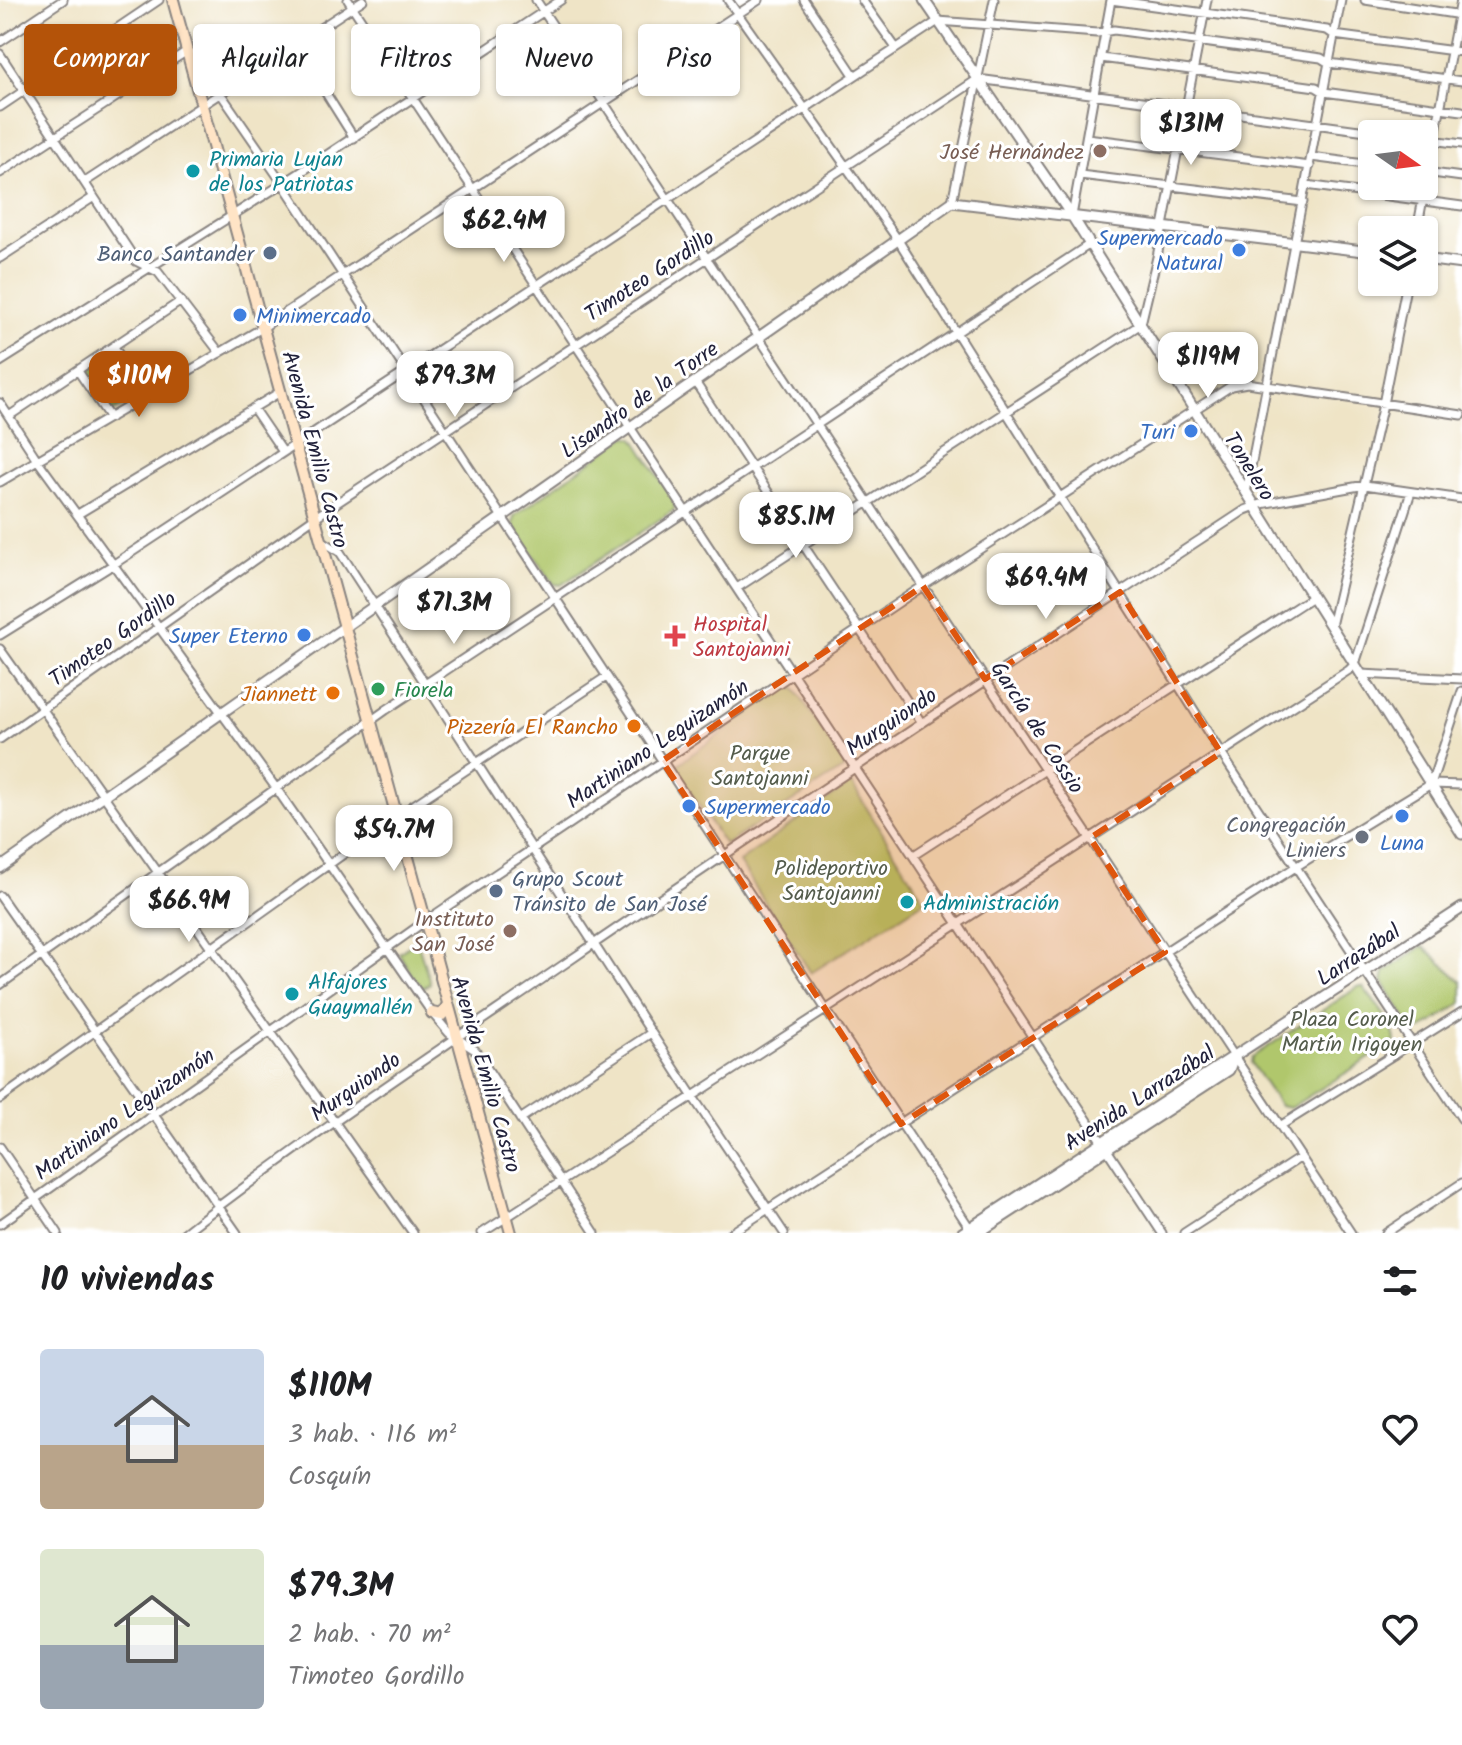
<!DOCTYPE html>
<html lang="es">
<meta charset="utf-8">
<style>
:root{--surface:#fff;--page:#f6f6f6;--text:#202124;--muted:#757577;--accent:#b45309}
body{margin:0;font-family:Kalam,sans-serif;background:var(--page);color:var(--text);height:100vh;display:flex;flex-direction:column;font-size:30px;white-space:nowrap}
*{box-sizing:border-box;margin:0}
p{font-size:26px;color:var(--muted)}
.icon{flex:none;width:44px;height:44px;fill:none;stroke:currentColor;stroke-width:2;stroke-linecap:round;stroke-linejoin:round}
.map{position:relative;height:1233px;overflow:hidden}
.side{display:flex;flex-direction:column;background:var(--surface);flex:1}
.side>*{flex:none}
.guide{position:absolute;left:24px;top:24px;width:800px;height:72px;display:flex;gap:16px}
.needle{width:52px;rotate:104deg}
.tools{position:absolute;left:1358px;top:120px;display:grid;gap:16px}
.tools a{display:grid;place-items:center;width:80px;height:80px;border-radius:8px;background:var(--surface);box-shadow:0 2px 6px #0004;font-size:40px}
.price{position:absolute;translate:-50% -68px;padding:0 18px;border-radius:16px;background:#fff;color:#222;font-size:26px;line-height:52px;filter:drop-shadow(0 2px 4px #0008)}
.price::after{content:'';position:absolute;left:50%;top:48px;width:24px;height:18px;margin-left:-12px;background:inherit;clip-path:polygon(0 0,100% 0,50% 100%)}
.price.on{background:var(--accent);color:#fff}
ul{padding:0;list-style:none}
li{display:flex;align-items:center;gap:24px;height:200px;padding:0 40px}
li span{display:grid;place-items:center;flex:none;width:224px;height:160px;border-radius:8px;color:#555}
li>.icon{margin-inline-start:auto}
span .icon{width:96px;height:96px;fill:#fffc;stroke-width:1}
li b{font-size:34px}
h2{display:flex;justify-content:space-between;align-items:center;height:96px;padding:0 40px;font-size:34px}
.tag{padding:0 28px;border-radius:8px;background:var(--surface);box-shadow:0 2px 6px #0004;font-size:28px;line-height:72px}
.tag.on{background:var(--accent);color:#fff}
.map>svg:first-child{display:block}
.green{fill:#b0c76c;stroke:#697454;stroke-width:2}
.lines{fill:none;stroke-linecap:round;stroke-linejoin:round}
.minor-casing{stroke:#888380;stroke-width:11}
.tertiary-casing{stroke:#888380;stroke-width:13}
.secondary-casing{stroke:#888380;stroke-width:14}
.minor{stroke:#fff;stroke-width:7}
.tertiary{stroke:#fff;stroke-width:9}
.secondary{stroke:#ffe4c6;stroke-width:10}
.marked{fill:#de560e;fill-opacity:0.2;stroke:#de560e;stroke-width:6;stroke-dasharray:16 10;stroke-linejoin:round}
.education-dot{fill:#8d6e63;stroke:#fff;stroke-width:3}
.culture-dot{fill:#0f9aa8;stroke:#fff;stroke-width:3}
.shop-dot{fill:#3f7fe0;stroke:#fff;stroke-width:3}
.service-dot{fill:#5c6f8a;stroke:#fff;stroke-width:3}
.health-dot{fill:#e0444e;stroke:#fff;stroke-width:3}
.leisure-dot{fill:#2e9e5b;stroke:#fff;stroke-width:3}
.food-dot{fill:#e8710a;stroke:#fff;stroke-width:3}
.worship-dot{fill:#6b7280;stroke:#fff;stroke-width:3}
.labels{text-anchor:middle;stroke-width:6;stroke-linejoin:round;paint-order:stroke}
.education-label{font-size:22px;fill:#785e54;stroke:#fff;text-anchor:end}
.culture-label{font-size:22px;fill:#0d838f;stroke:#fff;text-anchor:start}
.shop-label{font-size:22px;fill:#366cbe;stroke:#fff;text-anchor:end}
.service-label{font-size:22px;fill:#4e5e75;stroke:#fff;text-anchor:end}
.street-label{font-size:22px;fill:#22223b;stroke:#fff}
.health-label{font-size:22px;fill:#be3a42;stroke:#fff;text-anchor:start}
.leisure-label{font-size:22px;fill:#27864d;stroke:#fff;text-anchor:start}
.food-label{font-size:22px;fill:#c56008;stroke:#fff;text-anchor:end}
.park-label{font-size:22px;fill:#545c4c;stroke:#fff}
.worship-label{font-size:22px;fill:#5b616d;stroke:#fff;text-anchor:end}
</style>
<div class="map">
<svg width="1462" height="1233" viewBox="0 0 1462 1233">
<rect width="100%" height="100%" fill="#fff"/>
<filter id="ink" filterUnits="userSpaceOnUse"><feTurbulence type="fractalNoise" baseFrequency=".0125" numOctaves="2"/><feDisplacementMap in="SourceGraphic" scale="16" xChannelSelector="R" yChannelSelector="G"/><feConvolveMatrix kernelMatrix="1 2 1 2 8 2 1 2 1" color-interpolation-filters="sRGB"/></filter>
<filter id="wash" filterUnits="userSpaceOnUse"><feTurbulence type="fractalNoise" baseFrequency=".006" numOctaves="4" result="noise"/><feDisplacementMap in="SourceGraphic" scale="32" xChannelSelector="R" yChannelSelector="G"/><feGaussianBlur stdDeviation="1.8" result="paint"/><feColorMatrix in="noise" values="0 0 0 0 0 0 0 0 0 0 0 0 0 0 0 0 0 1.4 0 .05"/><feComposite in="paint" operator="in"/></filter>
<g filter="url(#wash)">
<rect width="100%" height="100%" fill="#efe4c6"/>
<path class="green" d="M115,355L140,396L110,413L85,373Z
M626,436L634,438L675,502L674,510L561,585L554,584L513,526L514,516Z
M786,687L795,689L844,763L843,769L725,845L674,767Z
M851,783L925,901L811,973L739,862Z
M417,940L430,983L423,988L417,984L399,953Z
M1423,946L1462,982V1003L1421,1030L1412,1028L1382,981L1384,972Z
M1358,987H1363C1374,1002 1395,1024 1395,1042L1290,1108L1280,1106L1251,1063L1252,1057Z"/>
</g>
<g filter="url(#ink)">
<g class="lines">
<g class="minor-casing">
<path id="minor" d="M348,0L1162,1233
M536,0L1351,1233
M728,0L898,240L1221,753L1462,1119
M804,0L854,75
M862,0L896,48
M1111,0L1327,30L1334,35L1462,52
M1365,0L1461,15
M0,42L63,0
M295,44L354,138
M0,54L136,261L158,272L220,353
M1101,58L1316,87L1324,92L1462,111
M0,107L159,0
M1087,138L1310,166
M1424,139L1462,144
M1311,157L1372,165
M1425,172L1462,177
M0,173L187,51L194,55L283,184L973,1233
M1080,175L1303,202
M85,182L363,0
M1306,185L1462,206
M952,202L994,0
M1072,216L1111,0
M1417,230L1461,0
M0,258L94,197
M114,347L146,397
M0,362L298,174L561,0
M78,371L110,418
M695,382L921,722
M0,403L38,461L276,788L432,1013L449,1033L475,1050L595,1233
M253,408L283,452
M9,416L181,301
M0,482L262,328L759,0
M1246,493L1341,0
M78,514L280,392
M321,540L340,552L693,1097L784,1233
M737,588L1141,324L1157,257L1207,0
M1331,626L1383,404L1407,282
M0,635L114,564L938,21L1097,33L1114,30L1321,58L1329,63L1462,81
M0,649L413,1233
M1361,674L1462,679
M0,739L314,518L978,79L1389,134
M1431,784L1462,691
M914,855L1312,597
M0,896L237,1233
M0,985L386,710L1090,244
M0,1099L397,816L606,677
M520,1119L651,1033
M1280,1126L1462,1012
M0,1147L58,1233
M0,1224L424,922L923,586L1231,386L1247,383L1462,415
M184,1233C306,1138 436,1052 563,965C789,810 1017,660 1245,510L1261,504L1365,485L1462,499
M482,1233L1349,670L1355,664L1411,492
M731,1233L1297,866L1431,784L1462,785
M1184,1233L1301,1157
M1386,1233L1462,1183"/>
</g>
<g class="tertiary-casing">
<path id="tertiary" d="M924,0L1072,216L1462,834
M1424,259L1462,264
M0,868L952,202L1372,252
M962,1233L1462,908
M978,1233L1229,1070L1234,1057"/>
</g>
<g class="secondary-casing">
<path id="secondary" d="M173,0L511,1233
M432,1013L442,1015L447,1006"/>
</g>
<use href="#minor" class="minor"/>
<use href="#tertiary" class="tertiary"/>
<use href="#secondary" class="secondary"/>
</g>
</g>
<path class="marked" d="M923,586L985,679L1120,592L1221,753L1090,838L1165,952L901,1124L662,761Z"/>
<g class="education-dot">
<circle cx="1100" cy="151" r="8"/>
<circle cx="510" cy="931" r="8"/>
</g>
<g class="culture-dot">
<circle cx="193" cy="171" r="8"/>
<circle cx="907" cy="902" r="8"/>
<circle cx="292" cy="994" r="8"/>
</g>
<g class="shop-dot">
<circle cx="1239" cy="250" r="8"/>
<circle cx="240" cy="315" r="8"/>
<circle cx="1191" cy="431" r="8"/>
<circle cx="304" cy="635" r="8"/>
<circle cx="689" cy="806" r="8"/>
<circle cx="1402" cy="816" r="8"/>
</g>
<g class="service-dot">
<circle cx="270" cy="253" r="8"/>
<circle cx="496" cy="891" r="8"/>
</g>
<path class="health-dot" d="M671 624h8v8h8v8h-8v8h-8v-8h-8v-8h8z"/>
<circle class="leisure-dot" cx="378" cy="689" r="8"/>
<g class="food-dot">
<circle cx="333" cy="693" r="8"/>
<circle cx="634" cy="726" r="8"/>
</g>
<circle class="worship-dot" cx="1362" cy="837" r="8"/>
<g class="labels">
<g class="education-label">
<text x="1084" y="159">José Hernández</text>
<text x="494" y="926">Instituto<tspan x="494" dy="25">San José</tspan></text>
</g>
<g class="culture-label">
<text x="209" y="166">Primaria Lujan<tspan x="209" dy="25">de los Patriotas</tspan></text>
<text x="923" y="910">Administración</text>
<text x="308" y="989">Alfajores<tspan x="308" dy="25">Guaymallén</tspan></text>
</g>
<g class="shop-label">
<text x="1223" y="245">Supermercado<tspan x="1223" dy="25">Natural</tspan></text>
<text x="256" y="323" text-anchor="start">Minimercado</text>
<text x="1175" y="439">Turi</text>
<text x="288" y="643">Super Eterno</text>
<text x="705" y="814" text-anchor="start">Supermercado</text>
<text x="1402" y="850" text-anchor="middle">Luna</text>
</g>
<g class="service-label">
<text x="254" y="261">Banco Santander</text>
<text x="512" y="886" text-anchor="start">Grupo Scout<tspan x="512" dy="25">Tránsito de San José</tspan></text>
</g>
<g class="street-label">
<text transform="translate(649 275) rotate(-33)" y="8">Timoteo Gordillo</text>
<text transform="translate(639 399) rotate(-35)" y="8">Lisandro de la Torre</text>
<text transform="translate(316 449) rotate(75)" y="8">Avenida Emilio Castro</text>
<text transform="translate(1250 466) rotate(58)" y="8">Tonelero</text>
<text transform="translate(112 638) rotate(-35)" y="8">Timoteo Gordillo</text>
<text transform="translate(891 721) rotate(-34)" y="8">Murguiondo</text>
<text transform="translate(1038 727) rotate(57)" y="8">García de Cossio</text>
<text transform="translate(657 743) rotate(-34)" y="8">Martiniano Leguizamón</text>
<text transform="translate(1358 954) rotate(-33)" y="8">Larrazábal</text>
<text transform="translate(487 1074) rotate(74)" y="8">Avenida Emilio Castro</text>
<text transform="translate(355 1086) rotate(-35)" y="8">Murguiondo</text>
<text transform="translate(1139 1097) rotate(-33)" y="8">Avenida Larrazábal</text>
<text transform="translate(124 1113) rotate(-35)" y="8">Martiniano Leguizamón</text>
</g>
<g class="health-label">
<text x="693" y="631">Hospital<tspan x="693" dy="25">Santojanni</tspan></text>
</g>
<g class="leisure-label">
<text x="394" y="697">Fiorela</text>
</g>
<g class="food-label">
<text x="317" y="701">Jiannett</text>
<text x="618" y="734">Pizzería El Rancho</text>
</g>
<g class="park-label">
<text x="760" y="760">Parque<tspan x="760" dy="25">Santojanni</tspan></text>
<text x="831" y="875">Polideportivo<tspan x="831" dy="25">Santojanni</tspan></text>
<text x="1352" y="1026">Plaza Coronel<tspan x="1352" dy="25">Martín Irigoyen</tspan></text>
</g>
<g class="worship-label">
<text x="1346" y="832">Congregación<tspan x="1346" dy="25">Liniers</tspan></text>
</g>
</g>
</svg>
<div class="tools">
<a><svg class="needle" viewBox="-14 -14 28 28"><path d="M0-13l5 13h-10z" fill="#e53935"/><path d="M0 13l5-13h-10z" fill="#757577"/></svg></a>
<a><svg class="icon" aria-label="layers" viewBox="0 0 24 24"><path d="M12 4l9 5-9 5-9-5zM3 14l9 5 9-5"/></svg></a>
</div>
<b class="price" style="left:1191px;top:167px">$131M</b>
<b class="price" style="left:504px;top:264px">$62.4M</b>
<b class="price" style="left:1208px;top:400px">$119M</b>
<b class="price on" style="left:139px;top:419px">$110M</b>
<b class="price" style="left:455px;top:419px">$79.3M</b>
<b class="price" style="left:796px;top:560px">$85.1M</b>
<b class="price" style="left:1046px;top:621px">$69.4M</b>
<b class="price" style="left:454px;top:646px">$71.3M</b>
<b class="price" style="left:394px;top:873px">$54.7M</b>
<b class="price" style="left:189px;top:944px">$66.9M</b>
<div class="guide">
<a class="tag on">Comprar</a>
<a class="tag">Alquilar</a>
<a class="tag">Filtros</a>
<a class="tag">Nuevo</a>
<a class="tag">Piso</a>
</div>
</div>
<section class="side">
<h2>10 viviendas<svg class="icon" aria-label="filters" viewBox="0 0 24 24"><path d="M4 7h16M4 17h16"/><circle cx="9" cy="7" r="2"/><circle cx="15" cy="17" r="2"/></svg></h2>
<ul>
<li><span style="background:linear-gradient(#c9d6e8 60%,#b9a48a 0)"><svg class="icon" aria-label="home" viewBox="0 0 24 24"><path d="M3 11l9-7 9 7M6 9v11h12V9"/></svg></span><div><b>$110M</b><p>3 hab. · 116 m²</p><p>Cosquín</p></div><svg class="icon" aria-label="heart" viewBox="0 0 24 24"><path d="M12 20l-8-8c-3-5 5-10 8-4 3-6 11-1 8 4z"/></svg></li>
<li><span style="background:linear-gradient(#dfe7d0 60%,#9aa5b1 0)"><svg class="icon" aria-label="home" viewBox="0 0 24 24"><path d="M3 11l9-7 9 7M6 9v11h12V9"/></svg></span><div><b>$79.3M</b><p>2 hab. · 70 m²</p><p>Timoteo Gordillo</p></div><svg class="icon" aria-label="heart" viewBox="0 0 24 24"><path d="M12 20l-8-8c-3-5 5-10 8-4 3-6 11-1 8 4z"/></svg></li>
</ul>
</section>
